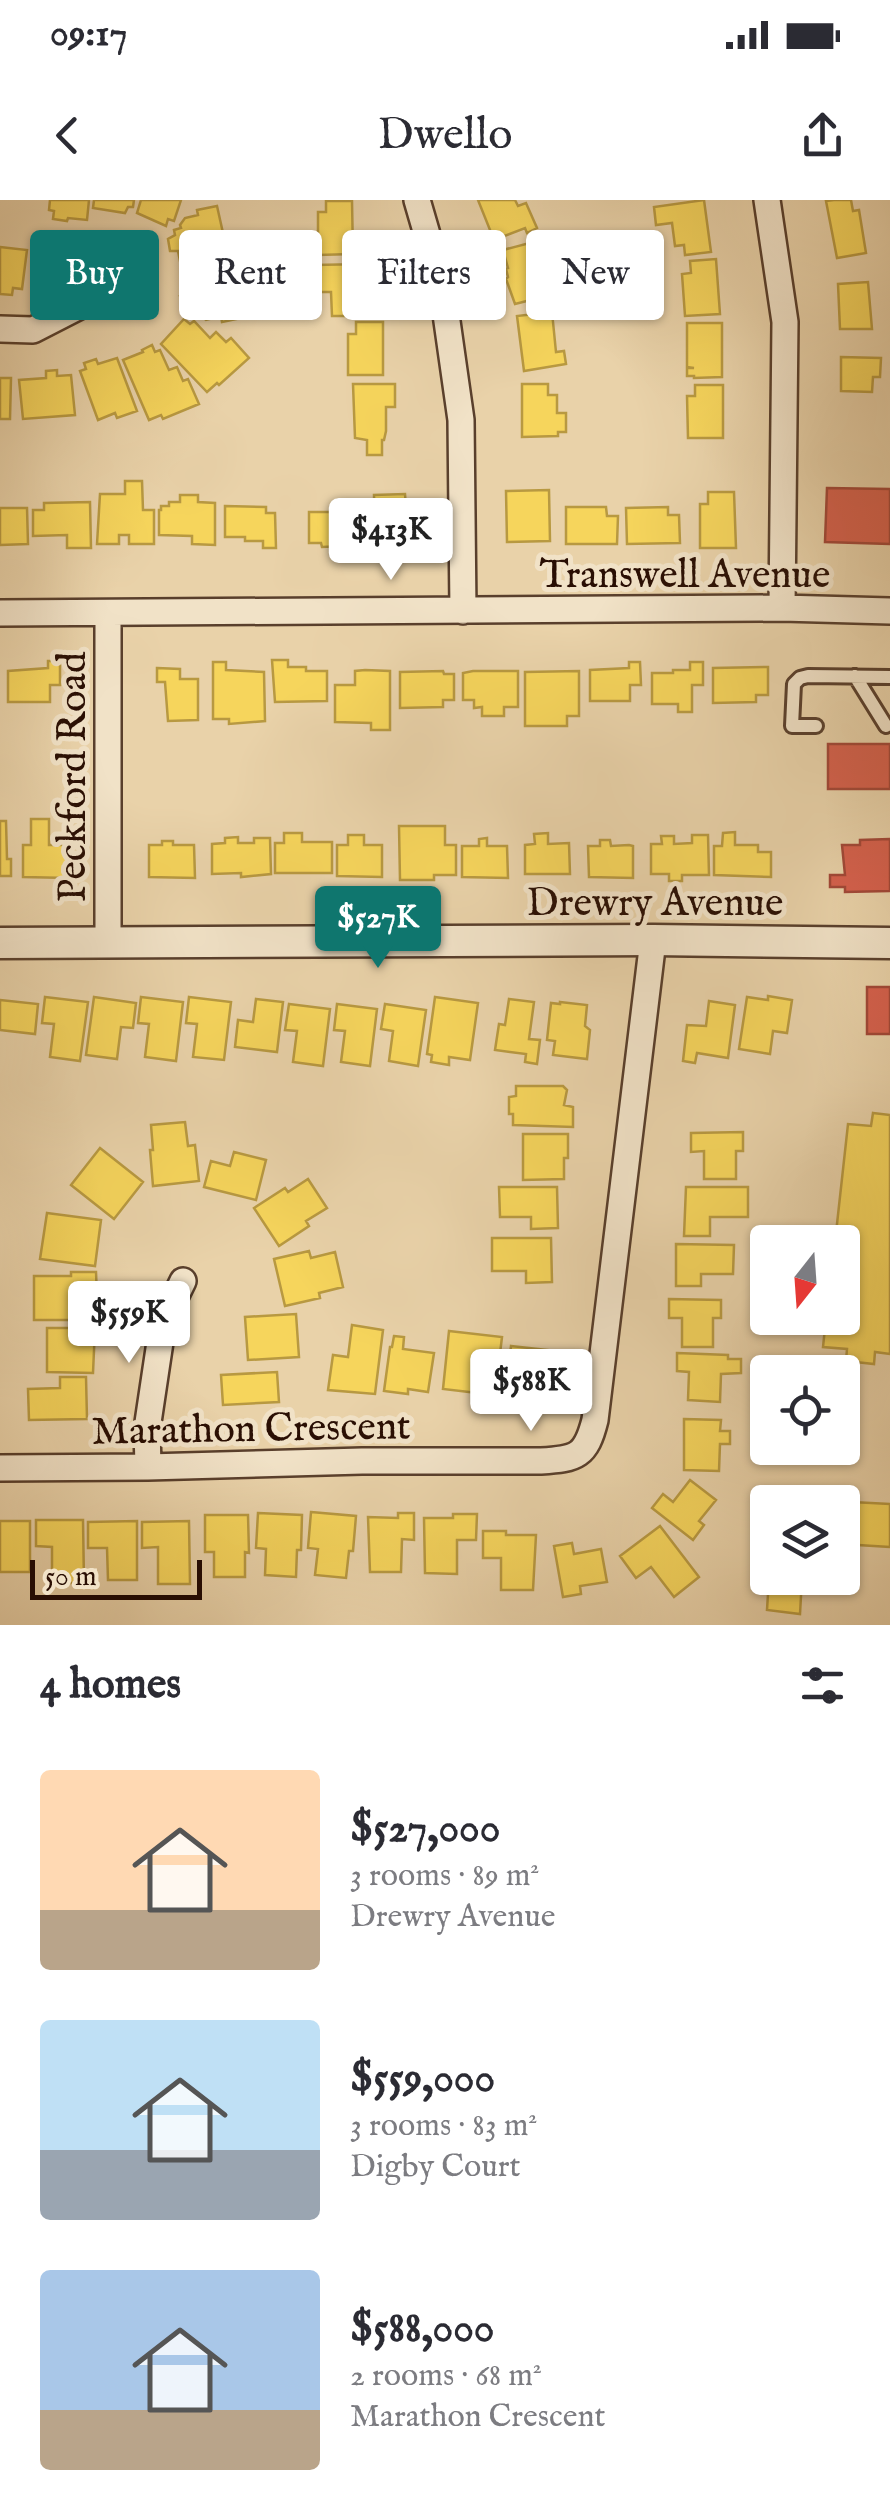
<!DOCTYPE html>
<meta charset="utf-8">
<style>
:root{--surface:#fff;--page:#f7f7f7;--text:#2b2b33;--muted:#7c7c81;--accent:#0f766e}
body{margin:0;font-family:"IM FELL English",serif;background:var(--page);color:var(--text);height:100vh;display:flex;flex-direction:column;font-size:38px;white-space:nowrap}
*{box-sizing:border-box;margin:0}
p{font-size:32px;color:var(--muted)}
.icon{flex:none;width:55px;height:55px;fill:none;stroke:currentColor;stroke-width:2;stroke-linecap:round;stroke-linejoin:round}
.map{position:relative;height:1425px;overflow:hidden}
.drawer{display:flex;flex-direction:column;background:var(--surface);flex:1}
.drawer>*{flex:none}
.hud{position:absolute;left:30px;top:30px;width:830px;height:90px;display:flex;gap:20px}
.needle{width:65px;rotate:197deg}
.controls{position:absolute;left:750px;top:1025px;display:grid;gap:20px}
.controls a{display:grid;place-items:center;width:110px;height:110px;border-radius:10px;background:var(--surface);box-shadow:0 2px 8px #0004;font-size:50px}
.scale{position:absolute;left:30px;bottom:25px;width:172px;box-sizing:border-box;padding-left:10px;border:5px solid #290e03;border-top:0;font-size:28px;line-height:35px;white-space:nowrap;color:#290e03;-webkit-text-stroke:8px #f1e2c7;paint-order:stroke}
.price{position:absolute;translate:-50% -85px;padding:0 22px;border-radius:10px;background:#fff;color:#222;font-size:32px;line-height:65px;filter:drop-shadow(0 2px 5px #0008)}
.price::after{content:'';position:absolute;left:50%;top:60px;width:30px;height:22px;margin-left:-15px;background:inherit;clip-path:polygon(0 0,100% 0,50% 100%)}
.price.current{background:var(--accent);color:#fff}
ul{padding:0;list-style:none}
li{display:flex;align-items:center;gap:30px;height:250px;padding:0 40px}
li span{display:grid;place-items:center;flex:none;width:280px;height:200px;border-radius:10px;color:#555}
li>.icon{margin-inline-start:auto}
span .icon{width:120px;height:120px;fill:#fffc;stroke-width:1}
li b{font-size:42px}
h2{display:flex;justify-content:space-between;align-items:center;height:120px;padding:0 40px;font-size:42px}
.tag{padding:0 35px;border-radius:10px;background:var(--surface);box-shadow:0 2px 8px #0004;font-size:35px;line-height:90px}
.tag.current{background:var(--accent);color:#fff}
.status{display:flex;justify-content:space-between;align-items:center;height:70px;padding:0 50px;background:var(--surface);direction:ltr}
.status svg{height:28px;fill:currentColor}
header{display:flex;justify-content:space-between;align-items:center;height:130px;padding:0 40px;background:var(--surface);font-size:45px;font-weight:600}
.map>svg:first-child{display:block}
.homes{fill:#f6d55c;stroke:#b89941;stroke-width:2.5}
.shops{fill:#d6604d;stroke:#a24737;stroke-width:2.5}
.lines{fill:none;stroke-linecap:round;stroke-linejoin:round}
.service-casing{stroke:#593f2c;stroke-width:18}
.minor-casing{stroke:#593f2c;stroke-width:30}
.tertiary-casing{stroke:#593f2c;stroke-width:35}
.service{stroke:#f1e2c7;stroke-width:12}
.minor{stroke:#f1e2c7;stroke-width:25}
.tertiary{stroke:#f1e2c7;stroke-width:30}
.labels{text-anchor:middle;stroke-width:10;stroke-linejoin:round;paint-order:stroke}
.street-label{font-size:40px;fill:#290e03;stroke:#f1e2c7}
</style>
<div class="status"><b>09:17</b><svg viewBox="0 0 49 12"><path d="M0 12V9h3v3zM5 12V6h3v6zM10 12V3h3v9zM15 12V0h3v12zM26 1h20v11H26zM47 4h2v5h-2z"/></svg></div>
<header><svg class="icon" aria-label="back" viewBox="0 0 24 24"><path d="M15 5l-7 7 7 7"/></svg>Dwello<svg class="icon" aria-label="share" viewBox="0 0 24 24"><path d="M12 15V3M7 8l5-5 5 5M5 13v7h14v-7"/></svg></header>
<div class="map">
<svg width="890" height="1425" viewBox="0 0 890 1425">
<rect width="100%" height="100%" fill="#e9d2a9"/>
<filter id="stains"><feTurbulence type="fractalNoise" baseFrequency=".002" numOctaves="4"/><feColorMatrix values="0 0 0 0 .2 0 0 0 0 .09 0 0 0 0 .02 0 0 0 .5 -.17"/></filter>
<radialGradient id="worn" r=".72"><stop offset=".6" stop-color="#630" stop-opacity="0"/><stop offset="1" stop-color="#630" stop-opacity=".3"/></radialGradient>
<path class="homes" d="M50,0H89L87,20L68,18L67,21L53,19L54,11L49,10Z
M94,0H134L133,7H128L125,13L93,8Z
M141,0H181L174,21L168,19L166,26L137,13Z
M478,0H515L518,6L526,3L537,28L527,33L525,28L494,40Z
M704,0L711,52L685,55L684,45L675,46L672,23L656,25L654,7Z
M834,0H851L853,11L859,10L866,53L837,58L826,1Z
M326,1H352L353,54L318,55V12H326Z
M217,6L229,60L182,71L178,51H170L168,39L175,35L174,30L181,28L180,25L185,18L198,15L197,10Z
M537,41L541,56L552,53L559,72L562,92L515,104L506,79L508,77L506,69L508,68L503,50Z
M0,47L27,50L22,89L13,88L12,95L0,94Z
M716,59L720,114L685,116L682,74L691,73L690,61Z
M366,64L367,116H332L331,92H314V65Z
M229,65L241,118L222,122L221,116L206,120L201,116L200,112L194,113L192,107L183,109L180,96L191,94L187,74Z
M868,82L872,129H840L838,84Z
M552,112L556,152L564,151L566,164L524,171L517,116Z
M184,119L190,124L194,121L210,138L216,132L226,142L231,138L249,158L219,185L217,183L207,192L161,144Z
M356,122H383V175H348V134H356Z
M687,123H722V177L694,178V176H687V168H694L687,167Z
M152,145L155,152L160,150L169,170L177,167L183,181L188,179L199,204L163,219L161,215L149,220L123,160L143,152L142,150Z
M841,157L881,158L880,177H873L872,192L841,191Z
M117,158L137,211L117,218L115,213L98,220L80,171L86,169L84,163L96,159L98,164Z
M57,170V176L71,175L75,215L23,219L19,180L46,178V171Z
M0,178H11L10,219H0Z
M353,184H395V207H386V231L384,240H382V255H367V240L355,238Z
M522,184H548V195H557V213H566V232H558V236L522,237Z
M695,185H723V238H688L687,196H695Z
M125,281H142L143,310H154V344H129V335H119V344H97L100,294H125Z
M549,290L550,341L507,342L506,291Z
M708,292H734L736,348H700V304H708Z
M405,294L408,334H416V346L388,347V337H375L374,295Z
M180,295H198V302L215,303V345L192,344V336L159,335V310H161V306H169V302H180Z
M337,300H349V320H360L361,350H345V346L322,347L321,343H309V312H338Z
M90,302L91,348H67V335L33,336V310H44V303Z
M225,306L266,307V313H275L276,348H263V341H245V337H225Z
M566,307H606L607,316H618L617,344H566Z
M668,307V315H679L680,343L627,344L626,308Z
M0,308H27L28,344L0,345Z
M272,460H288V467H306V471H327V501L275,502Z
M48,461H60V485H50V502H8V471L48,468Z
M213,462H226V470L264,472L265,521L229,524V519H213Z
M629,462H640L641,485H630V501H590V470L629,468Z
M690,462H703V485H692V512H678V504H652V473H673V470H690Z
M768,467V495H756V502L713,503V468Z
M157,468L180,469V479H198V520L168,521L165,482H157Z
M365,470L390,471V530H371V523L335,522V485H355V471Z
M443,471L444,474H454V500H443V507L400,508V472Z
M473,471H518V507H504V516H482V507L474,508V500H463V473Z
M579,471V516H567V526H525V472Z
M31,619H49V645H69V678L23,677V645H31Z
M0,621H6L7,659H11V676H0Z
M399,626H445V645H456V675H434V680H400Z
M735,632V645H758V652H771V677L714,675V646H722L723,633Z
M284,633H302V642H332V673H275V643H284Z
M548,633V644L569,643L570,674H525V645L535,644L534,634Z
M348,635H364V645H382V677L337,676V645H348Z
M692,635H708L709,675H682V681H669V674H651V644H662L661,636H674V644L692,643Z
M238,637V643H254V638H270L271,674L241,677V673L212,674V644L225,643V638Z
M487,638V646H507L508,678L462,677V646H479V639Z
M600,640H610L611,646L629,645L633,646V678L589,677L588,646H600Z
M162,641H173V645H194L195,678L149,677V645H162Z
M768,796L792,800L787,833L773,831L770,854L739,849L747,797L768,800Z
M45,797L88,802L80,861L50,857L54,824L42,823Z
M94,797L136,803L133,828L121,827L117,859L86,855Z
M141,797L183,802L176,861L145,857L149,824L138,823Z
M189,797L231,802L224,860L193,857L197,824L186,823Z
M435,797L478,803L470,860L449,857V865L431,862L432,855L427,854Z
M256,799L283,802L277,852L235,847L238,820L253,822Z
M509,799L534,802L529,839L540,840L537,864L525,862L526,854L495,850L499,824L505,825Z
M0,800L38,804L35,834L0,830Z
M709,801L735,805L728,858L697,853L695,863L683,861L687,825L706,826Z
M560,802L587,805L585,826L590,830L587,859L553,855L555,841L547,840L551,803L560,804Z
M289,804L330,809L323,866L293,862L297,831L285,830Z
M337,804L377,809L370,866L341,862L345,831L334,830Z
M385,804L426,810L418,866L389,861L393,831L381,829Z
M516,886H563L567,890L564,905L573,907V927L513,925V914H509V897L516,896Z
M873,913L890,915V1154L875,1152L874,1164L846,1161L847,1149L823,1147L826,1118H842V1042H835L848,924L871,926Z
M185,922L188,946L195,945L199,981L153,986L150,950H153L151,925Z
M743,932V951H736V979H704V951L691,952V933Z
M523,934H568V958H564V979L523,980Z
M100,948L143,982L114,1019L71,985Z
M234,952L266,960L256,1000L204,987L211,961L230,966Z
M308,979L327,1008L306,1021L309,1026L279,1046L254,1008L285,988L288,992Z
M499,987H557L558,1028L531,1029V1017H500Z
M686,987H748V1017H710V1036H684Z
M47,1013L101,1020L95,1066L40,1059Z
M492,1038H551L552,1082L526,1083V1071H492Z
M676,1044L734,1045L733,1074H701V1086H676Z
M309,1051L311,1058L335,1052L343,1087L319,1093L320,1098L285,1106L274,1059Z
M71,1072H96L97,1097H86V1120H34V1076H71Z
M669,1099L721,1100V1118H713V1147H682V1118H669Z
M296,1114L299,1157L248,1160L245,1117Z
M352,1125L383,1130L375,1194L328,1190L333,1155L348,1157Z
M47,1128H95L93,1173L47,1172Z
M449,1131L502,1137L495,1195L443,1189Z
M394,1136L404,1137L403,1149L434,1153L428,1192L408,1189V1194L384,1191L390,1147H392Z
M511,1146L557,1151L552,1191L531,1189L530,1194L506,1191Z
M677,1153L728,1155V1159H741V1173L721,1174L720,1202L688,1200L689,1172L677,1171Z
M277,1172L279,1202L223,1205L221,1175Z
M60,1177H86L87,1219L29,1220L28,1189L60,1188Z
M684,1219L721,1220L720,1231H730V1244H720L719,1271L684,1270Z
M690,1280L716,1300L699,1321L704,1325L693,1340L652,1308L663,1294L673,1302Z
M776,1298L890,1304V1347L842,1344V1302H775Z
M311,1312L356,1316L353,1351H349L346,1378L315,1375L318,1349L308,1348Z
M258,1313L302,1315L301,1350H297L296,1377L265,1375L266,1349L256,1348Z
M398,1313H414V1340L402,1339L401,1372H370L368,1317L398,1318Z
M453,1314H477L476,1340H457V1374L425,1373L424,1318H453Z
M205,1315H248L249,1353L245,1352V1377H214V1352H205Z
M36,1320H83L84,1383H52V1347L36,1346Z
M0,1321H30V1372H0Z
M137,1321V1380H108L107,1348H88V1322Z
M189,1321L190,1384H158V1347L142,1348V1322Z
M660,1326L699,1377L674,1397L651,1367L636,1378L620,1356Z
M483,1331H506V1335H536L533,1390H501V1358H483Z
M572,1343L574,1354L601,1349L607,1382L580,1386L581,1394L563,1397L554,1346Z
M769,1378H802L800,1414L767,1410Z"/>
<path class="shops" d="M827,288L890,289V344L825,342Z
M828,544H890V589H828Z
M890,639V691L845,692V687H830V675H845L842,645H860V640Z
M867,787H890V834H867Z"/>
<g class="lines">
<g class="service-casing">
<path id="service" d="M855,476L886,526
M816,526H792L794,484L800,478L808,476L890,477"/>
</g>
<g class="minor-casing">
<path id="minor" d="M417,0L442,86L461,220L463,411
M767,0L785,122L782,408
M0,129L33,130L111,90
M0,413L782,408L890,411
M108,742V413
M148,1267L147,1229L163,1122L183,1081
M0,1268L148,1267L362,1261H541C577,1259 586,1256 595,1220L653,740"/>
</g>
<g class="tertiary-casing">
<path id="tertiary" d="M0,743L653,740L890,743"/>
</g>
<use href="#service" class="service"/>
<use href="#minor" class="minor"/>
<use href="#tertiary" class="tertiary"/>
</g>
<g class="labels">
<g class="street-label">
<text x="685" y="387">Transwell Avenue</text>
<text transform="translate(71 577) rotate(-90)" y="14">Peckford Road</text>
<text x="655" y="715">Drewry Avenue</text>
<text transform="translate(251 1227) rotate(-1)" y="14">Marathon Crescent</text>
</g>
</g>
<rect width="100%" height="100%" filter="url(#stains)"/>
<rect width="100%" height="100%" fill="url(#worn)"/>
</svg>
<div class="controls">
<a><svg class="needle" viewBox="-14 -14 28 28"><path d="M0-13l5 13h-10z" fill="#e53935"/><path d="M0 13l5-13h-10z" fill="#7c7c81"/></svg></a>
<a><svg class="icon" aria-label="locate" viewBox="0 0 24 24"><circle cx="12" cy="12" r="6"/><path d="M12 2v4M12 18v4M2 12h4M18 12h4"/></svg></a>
<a><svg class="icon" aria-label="layers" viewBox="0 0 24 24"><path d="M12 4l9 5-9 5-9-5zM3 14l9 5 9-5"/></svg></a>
</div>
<div class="scale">50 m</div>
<b class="price" style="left:391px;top:383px">$413K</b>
<b class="price current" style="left:378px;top:771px">$527K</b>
<b class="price" style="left:129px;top:1166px">$559K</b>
<b class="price" style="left:531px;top:1234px">$588K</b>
<div class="hud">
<a class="tag current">Buy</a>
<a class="tag">Rent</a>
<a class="tag">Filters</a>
<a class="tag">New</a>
</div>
</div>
<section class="drawer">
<h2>4 homes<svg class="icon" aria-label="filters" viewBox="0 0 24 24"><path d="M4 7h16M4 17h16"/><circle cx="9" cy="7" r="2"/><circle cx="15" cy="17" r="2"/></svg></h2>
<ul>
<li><span style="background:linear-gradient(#ffd9b3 70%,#b9a48a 0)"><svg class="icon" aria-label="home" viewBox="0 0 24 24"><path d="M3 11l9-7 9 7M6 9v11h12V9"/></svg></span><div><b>$527,000</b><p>3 rooms · 89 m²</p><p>Drewry Avenue</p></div></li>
<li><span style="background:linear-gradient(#bfe0f5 65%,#9aa5b1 0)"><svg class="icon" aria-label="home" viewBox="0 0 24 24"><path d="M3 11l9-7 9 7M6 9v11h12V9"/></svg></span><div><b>$559,000</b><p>3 rooms · 83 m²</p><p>Digby Court</p></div></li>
<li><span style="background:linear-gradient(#a9c7e8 70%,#b9a48a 0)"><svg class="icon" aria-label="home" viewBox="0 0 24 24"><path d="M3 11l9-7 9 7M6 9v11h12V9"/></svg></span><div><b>$588,000</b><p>2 rooms · 68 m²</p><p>Marathon Crescent</p></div></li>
</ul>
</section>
